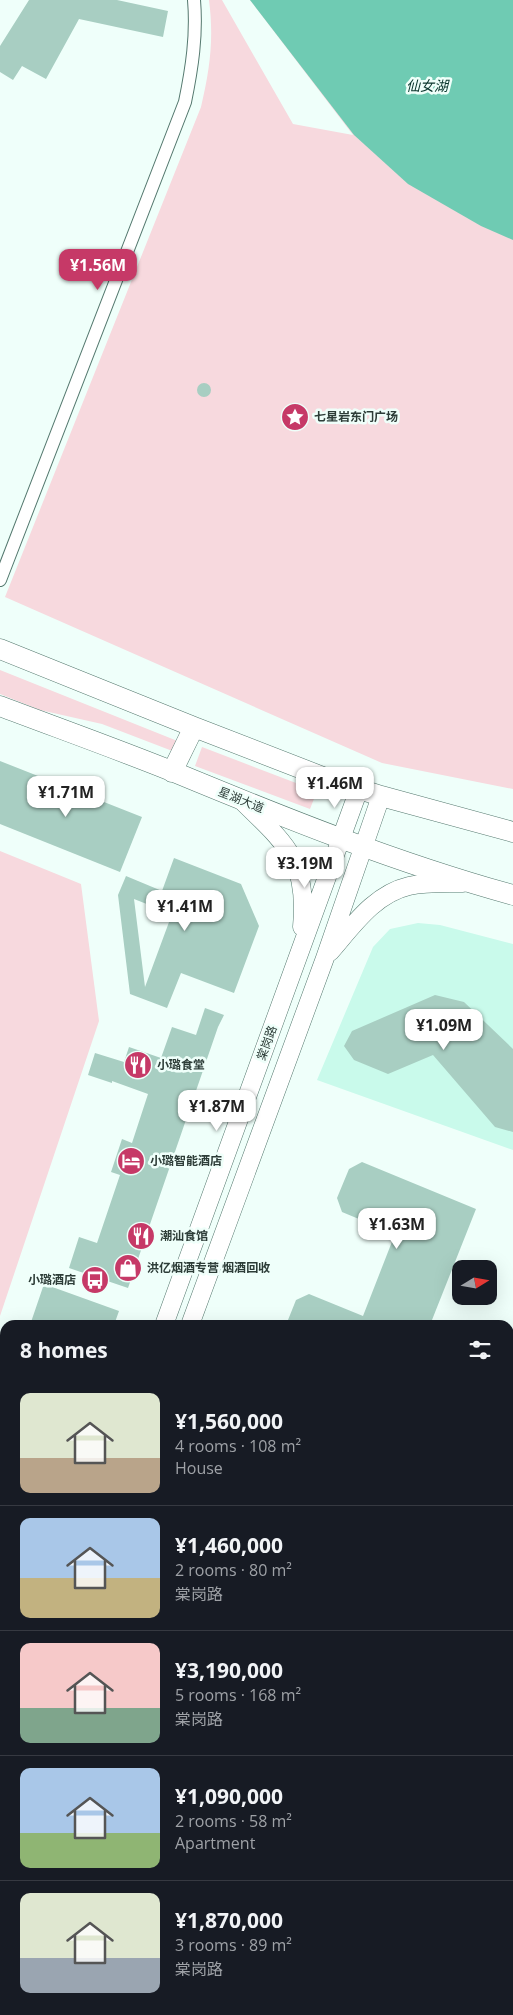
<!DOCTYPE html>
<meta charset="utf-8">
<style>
:root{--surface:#171b24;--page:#242831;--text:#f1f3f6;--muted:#9ea1a6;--line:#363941;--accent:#c63967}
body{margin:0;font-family:"Open Sans","Noto Sans SC",sans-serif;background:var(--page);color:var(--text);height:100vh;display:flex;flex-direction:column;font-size:19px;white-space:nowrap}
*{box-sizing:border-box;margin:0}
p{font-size:16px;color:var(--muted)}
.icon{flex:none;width:28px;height:28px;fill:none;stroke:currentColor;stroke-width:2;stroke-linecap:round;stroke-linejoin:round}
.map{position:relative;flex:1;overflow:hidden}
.drawer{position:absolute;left:0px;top:1320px;width:514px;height:695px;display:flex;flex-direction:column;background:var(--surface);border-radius:15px 15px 0 0;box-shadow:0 5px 20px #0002}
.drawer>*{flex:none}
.needle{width:32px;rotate:79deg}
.controls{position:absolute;left:452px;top:1260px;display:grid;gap:10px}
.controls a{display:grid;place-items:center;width:45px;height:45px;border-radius:10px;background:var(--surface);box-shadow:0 5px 20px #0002;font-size:25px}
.price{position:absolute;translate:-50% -42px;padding:0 11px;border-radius:10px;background:#fff;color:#222;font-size:16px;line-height:32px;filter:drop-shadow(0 1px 2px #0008)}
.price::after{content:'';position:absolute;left:50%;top:30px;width:15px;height:11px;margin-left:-8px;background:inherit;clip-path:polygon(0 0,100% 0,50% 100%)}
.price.selected{background:var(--accent);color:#fff}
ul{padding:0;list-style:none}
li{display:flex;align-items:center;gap:15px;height:125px;padding:0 20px}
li+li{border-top:1px solid var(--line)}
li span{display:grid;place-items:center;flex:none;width:140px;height:100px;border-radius:10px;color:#555}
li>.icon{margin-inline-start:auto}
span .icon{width:60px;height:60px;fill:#fffc;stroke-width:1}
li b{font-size:21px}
h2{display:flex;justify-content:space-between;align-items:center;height:60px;padding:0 20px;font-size:21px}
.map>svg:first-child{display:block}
.built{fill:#c9faeb}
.green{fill:#f7d9de}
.water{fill:#6fcbb3}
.building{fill:#a8cec2;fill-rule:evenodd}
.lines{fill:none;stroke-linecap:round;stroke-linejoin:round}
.minor-casing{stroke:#54786e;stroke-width:14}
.secondary-casing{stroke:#54786e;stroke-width:19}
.primary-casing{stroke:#54786e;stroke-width:21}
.minor{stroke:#fff;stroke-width:12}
.secondary{stroke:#fff;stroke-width:18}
.primary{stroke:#fff;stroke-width:20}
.labels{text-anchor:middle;stroke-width:5;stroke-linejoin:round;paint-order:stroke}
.poi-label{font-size:12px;font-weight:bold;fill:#2d3d38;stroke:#effffa;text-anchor:start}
.street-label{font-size:12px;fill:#2d3d38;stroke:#effffa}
.water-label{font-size:14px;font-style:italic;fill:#07332a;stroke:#effffa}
</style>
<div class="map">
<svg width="513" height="2015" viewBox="0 0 513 2015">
<rect width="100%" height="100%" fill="#effffa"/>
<path class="built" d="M418,923L440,925L513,944V1150L317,1080L373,947L390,929Z
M199,2010H469L463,2015H206Z"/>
<path class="green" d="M209,0H222L293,124L353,135L250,0H513V789L382,763L5,597L201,107C210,69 214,39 209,0Z
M0,670L180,742L175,752L102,724L40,710L0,694Z
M202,747L317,791L310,809L195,766Z
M0,851L81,884L99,1021L0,1316Z
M293,2010H418L419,2015H294Z"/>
<path class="water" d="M250,0H513V240L481,226L408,184L354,135Z"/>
<path class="building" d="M29,0H117L168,11L163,37L79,19L46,79L22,66L13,80L0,72V46Z
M197 390a7 7 0 1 1 14 0a7 7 0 1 1-14 0Z
M0,761L142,817L120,872L0,824Z
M174,858L241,884L259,926L234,993L181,973L167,1008L130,994L118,895L126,876L162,891ZM134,899L172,914L145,987Z
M435,995L464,1002L513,1049V1132L495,1127L433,1055L388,1074L354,1060L344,1046L352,1031Z
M205,1008L224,1015L218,1027L128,1288L69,1268L79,1237L97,1243L120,1175L111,1172L122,1139L132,1143L148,1094L112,1081V1083L88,1075L95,1053L124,1062L129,1047L161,1058L172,1027L196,1035Z
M362,1162L476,1209L430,1325H286L296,1300L309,1294L363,1316L395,1234L342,1212L337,1198L349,1169Z
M44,1284L119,1311L114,1325H30Z"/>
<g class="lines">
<g class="minor-casing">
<path id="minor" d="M0,580L185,102C192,68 197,35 194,0
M509,1424L513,1416
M509,1485L513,1487
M0,1683L5,1684
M509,1993L513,1994
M483,2015L488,2010"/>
</g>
<g class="secondary-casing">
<path id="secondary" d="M243,802C287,845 308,861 302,927
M330,952C352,927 374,894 409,886C426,882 445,883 463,883
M164,1325L359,789
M190,1325L325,958L381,796
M0,1779L5,1765
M0,1844L5,1831"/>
</g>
<g class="primary-casing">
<path id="primary" d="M0,649L194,727L328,779L381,796L513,832
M0,706C58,728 117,749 174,772C285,818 397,863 513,895
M172,772L194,727"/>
</g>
<use href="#minor" class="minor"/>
<use href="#secondary" class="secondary"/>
<use href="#primary" class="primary"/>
</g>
<defs>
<g id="sight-disc" transform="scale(1.4375)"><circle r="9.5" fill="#c63967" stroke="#effffa"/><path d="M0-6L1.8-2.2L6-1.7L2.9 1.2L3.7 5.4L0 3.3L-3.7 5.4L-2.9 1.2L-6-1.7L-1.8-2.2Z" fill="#fff"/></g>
<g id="restaurant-disc" transform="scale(1.4375)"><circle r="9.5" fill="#c63967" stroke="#effffa"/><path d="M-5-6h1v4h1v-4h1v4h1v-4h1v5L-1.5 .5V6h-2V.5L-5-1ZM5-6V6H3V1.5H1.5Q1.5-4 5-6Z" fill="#fff"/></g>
<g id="hotel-disc" transform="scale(1.4375)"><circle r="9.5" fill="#c63967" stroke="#effffa"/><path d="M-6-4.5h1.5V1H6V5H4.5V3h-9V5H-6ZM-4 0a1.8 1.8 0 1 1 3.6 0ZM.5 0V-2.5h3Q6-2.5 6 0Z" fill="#fff"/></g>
<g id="shop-disc" transform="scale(1.4375)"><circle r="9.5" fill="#c63967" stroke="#effffa"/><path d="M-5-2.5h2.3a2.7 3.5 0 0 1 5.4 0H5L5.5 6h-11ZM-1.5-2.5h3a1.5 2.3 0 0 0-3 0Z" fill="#fff"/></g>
<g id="bus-disc" transform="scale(1.4375)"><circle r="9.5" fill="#c63967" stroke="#effffa"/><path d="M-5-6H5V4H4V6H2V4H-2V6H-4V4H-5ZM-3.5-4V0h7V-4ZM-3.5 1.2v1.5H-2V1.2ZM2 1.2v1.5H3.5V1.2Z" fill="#fff"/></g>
</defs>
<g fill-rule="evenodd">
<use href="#sight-disc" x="295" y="417"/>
<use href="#restaurant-disc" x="138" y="1065"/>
<use href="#hotel-disc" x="131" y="1161"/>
<use href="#restaurant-disc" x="141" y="1236"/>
<use href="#shop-disc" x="128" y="1268"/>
<use href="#bus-disc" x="95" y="1280"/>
</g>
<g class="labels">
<g class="poi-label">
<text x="314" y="421">七星岩东门广场</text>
<text x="157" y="1069">小璐食堂</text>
<text x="150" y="1165">小璐智能酒店</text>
<text x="160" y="1240">潮汕食馆</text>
<text x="147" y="1272">洪亿烟酒专营 烟酒回收</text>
<text x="76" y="1284" text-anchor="end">小璐酒店</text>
</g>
<g class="street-label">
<text transform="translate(241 800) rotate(22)" y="4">星湖大道</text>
<text transform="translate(267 1043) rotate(-70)" y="4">棠岗路</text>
</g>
<g class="water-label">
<text x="427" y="91">仙女湖</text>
</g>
</g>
</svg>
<div class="controls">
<a><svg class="needle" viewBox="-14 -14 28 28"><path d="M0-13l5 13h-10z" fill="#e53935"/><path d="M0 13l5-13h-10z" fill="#9ea1a6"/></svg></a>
</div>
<b class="price selected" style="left:98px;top:291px">¥1.56M</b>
<b class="price" style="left:335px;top:809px">¥1.46M</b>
<b class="price" style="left:66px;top:818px">¥1.71M</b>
<b class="price" style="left:305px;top:889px">¥3.19M</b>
<b class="price" style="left:185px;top:932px">¥1.41M</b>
<b class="price" style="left:444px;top:1051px">¥1.09M</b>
<b class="price" style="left:217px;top:1132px">¥1.87M</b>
<b class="price" style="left:397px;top:1250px">¥1.63M</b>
<section class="drawer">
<h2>8 homes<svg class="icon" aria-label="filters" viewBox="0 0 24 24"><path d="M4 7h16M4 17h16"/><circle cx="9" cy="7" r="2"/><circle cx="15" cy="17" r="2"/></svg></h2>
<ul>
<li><span style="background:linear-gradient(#dfe7d0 65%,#b9a48a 0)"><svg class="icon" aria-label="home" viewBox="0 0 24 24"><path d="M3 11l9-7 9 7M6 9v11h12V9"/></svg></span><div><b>¥1,560,000</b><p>4 rooms · 108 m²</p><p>House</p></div></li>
<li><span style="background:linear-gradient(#a9c7e8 60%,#c2b280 0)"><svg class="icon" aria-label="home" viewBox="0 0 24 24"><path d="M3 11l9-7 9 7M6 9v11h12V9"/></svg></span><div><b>¥1,460,000</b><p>2 rooms · 80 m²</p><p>棠岗路</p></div></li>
<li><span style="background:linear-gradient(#f6c9c9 65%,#7fa58c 0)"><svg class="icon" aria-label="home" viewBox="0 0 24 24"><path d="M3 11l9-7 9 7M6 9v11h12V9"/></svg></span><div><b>¥3,190,000</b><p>5 rooms · 168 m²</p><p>棠岗路</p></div></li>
<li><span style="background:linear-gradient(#a9c7e8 65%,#8fb573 0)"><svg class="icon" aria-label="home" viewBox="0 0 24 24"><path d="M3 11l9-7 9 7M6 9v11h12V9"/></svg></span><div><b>¥1,090,000</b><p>2 rooms · 58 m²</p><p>Apartment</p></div></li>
<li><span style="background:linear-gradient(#dfe7d0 65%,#9aa5b1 0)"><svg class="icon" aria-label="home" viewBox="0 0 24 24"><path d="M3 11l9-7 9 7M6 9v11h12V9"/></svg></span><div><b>¥1,870,000</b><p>3 rooms · 89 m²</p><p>棠岗路</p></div></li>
</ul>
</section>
</div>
